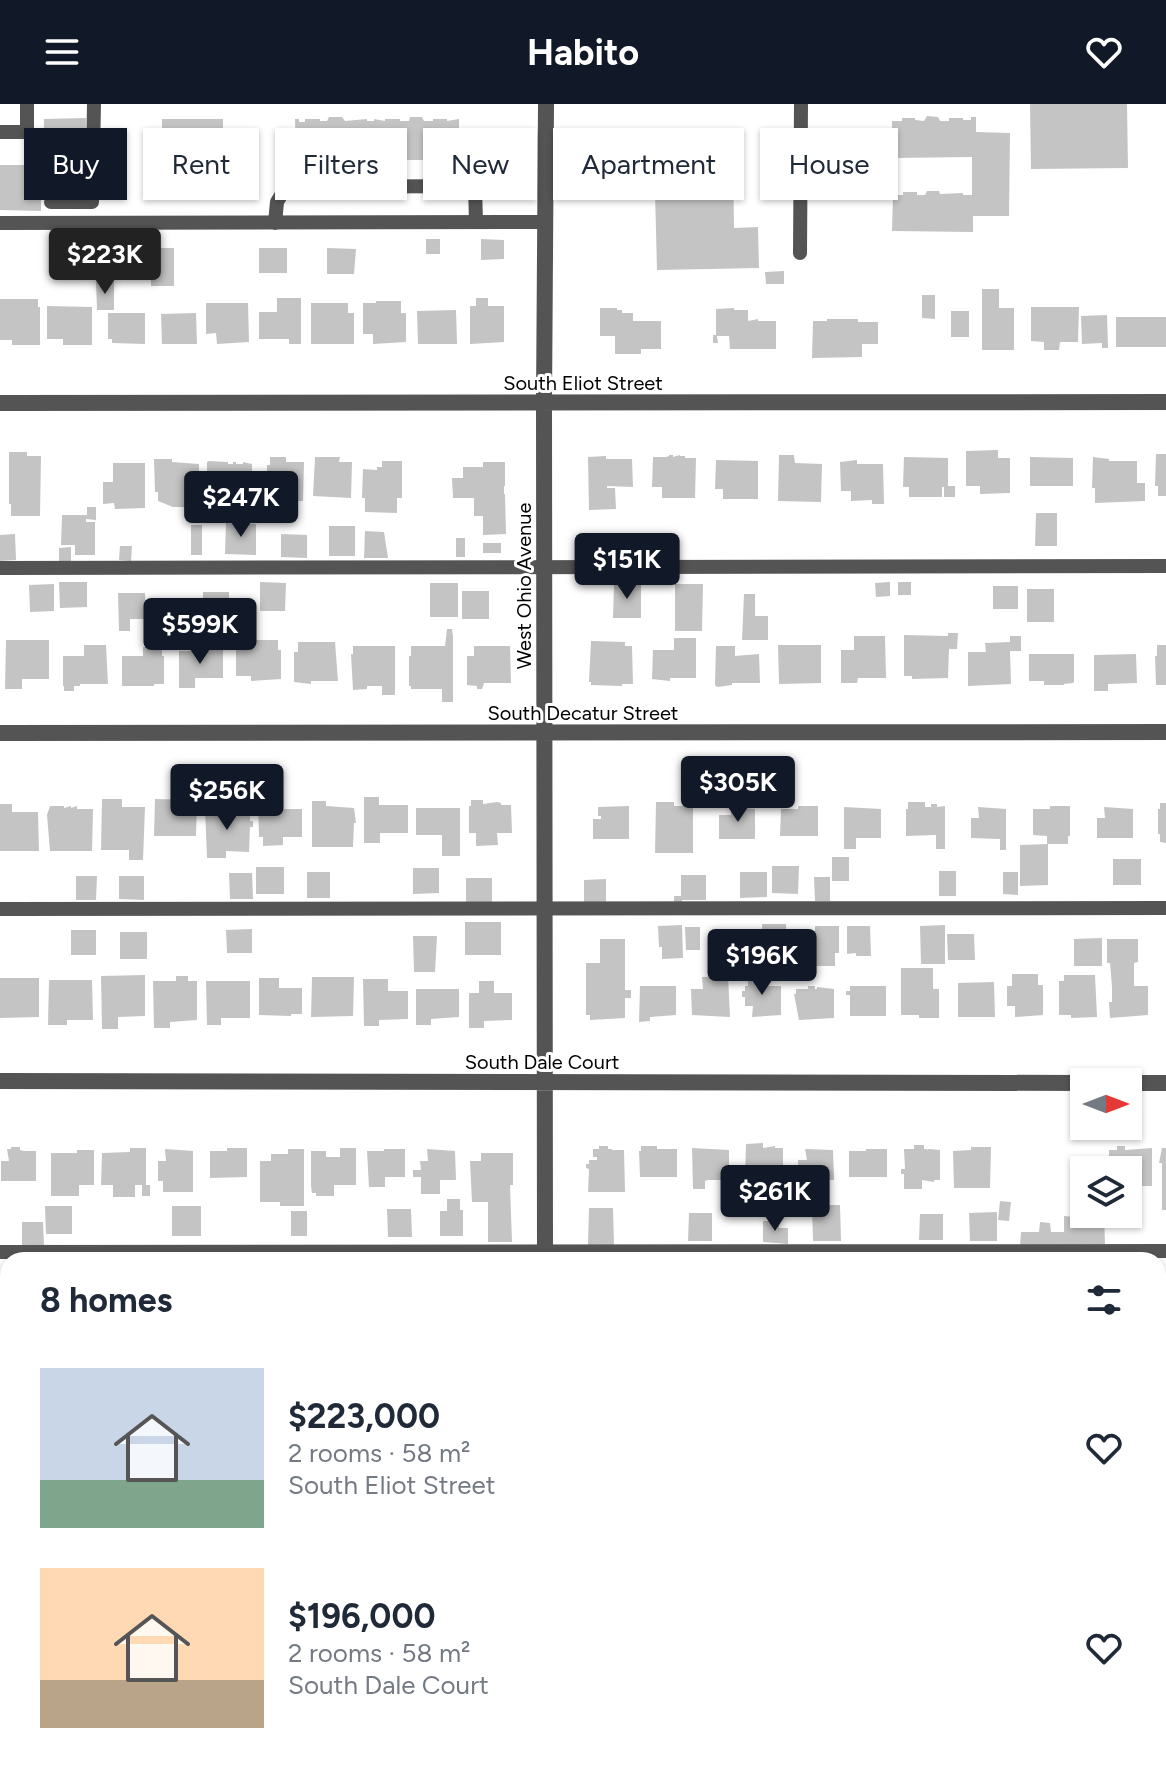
<!DOCTYPE html>
<meta charset="utf-8">
<style>
:root{--surface:#fff;--page:#f6f6f7;--text:#1f2937;--muted:#747a83;--accent:#111827}
body{margin:0;font-family:Figtree,sans-serif;background:var(--page);color:var(--text);height:100vh;display:flex;flex-direction:column;font-size:30px;white-space:nowrap}
*{box-sizing:border-box;margin:0}
p{font-size:26px;color:var(--muted)}
.icon{flex:none;width:44px;height:44px;fill:none;stroke:currentColor;stroke-width:2;stroke-linecap:round;stroke-linejoin:round}
.map{position:relative;flex:1;overflow:hidden}
.details{position:absolute;left:0px;top:1148px;width:1166px;height:514px;display:flex;flex-direction:column;background:var(--surface);border-radius:24px 24px 0 0;box-shadow:0 2px 6px #0004}
.details>*{flex:none}
.guide{position:absolute;left:24px;top:24px;width:1118px;height:72px;display:flex;gap:16px}
.needle{width:52px;rotate:90deg}
.tools{position:absolute;left:1070px;top:964px;display:grid;gap:16px}
.tools a{display:grid;place-items:center;width:72px;height:72px;border-radius:0px;background:var(--surface);box-shadow:0 2px 6px #0004;font-size:40px}
.price{position:absolute;translate:-50% -68px;padding:0 18px;border-radius:8px;background:var(--accent);color:#fff;font-size:26px;line-height:52px;filter:drop-shadow(0 2px 4px #0008)}
.price::after{content:'';position:absolute;left:50%;top:48px;width:24px;height:18px;margin-left:-12px;background:inherit;clip-path:polygon(0 0,100% 0,50% 100%)}
.price.on{background:#222;color:#fff}
ul{padding:0;list-style:none}
li{display:flex;align-items:center;gap:24px;height:200px;padding:0 40px}
li span{display:grid;place-items:center;flex:none;width:224px;height:160px;border-radius:0px;color:#555}
li>.icon{margin-inline-start:auto}
span .icon{width:96px;height:96px;fill:#fffc;stroke-width:1}
li b{font-size:34px}
h2{display:flex;justify-content:space-between;align-items:center;height:96px;padding:0 40px;font-size:34px}
.chip{padding:0 28px;border-radius:0px;background:var(--surface);box-shadow:0 2px 6px #0004;font-size:28px;line-height:72px}
.chip.on{background:var(--accent);color:#fff}
header{display:flex;justify-content:space-between;align-items:center;height:104px;padding:0 40px;background:var(--accent);color:#fff;font-size:36px;font-weight:700}
.map>svg:first-child{display:block}
.forest{fill:url(#forest-crowns)}
.building{fill:#c4c4c4}
.lines{fill:none;stroke-linecap:round;stroke-linejoin:round}
.service{stroke:#545454;stroke-width:14}
.minor{stroke:#545454;stroke-width:16}
.labels{text-anchor:middle;stroke-width:6;stroke-linejoin:round;paint-order:stroke}
.street-label{font-size:20px;fill:#000;stroke:#fff}
</style>
<header><svg class="icon" aria-label="menu" viewBox="0 0 24 24"><path d="M4 6h16M4 12h16M4 18h16"/></svg>Habito<svg class="icon" aria-label="heart" viewBox="0 0 24 24"><path d="M12 20l-8-8c-3-5 5-10 8-4 3-6 11-1 8 4z"/></svg></header>
<div class="map">
<svg width="1166" height="1661" viewBox="0 0 1166 1661">
<defs>
<pattern id="forest-crowns" width="20" height="18" patternUnits="userSpaceOnUse" patternTransform="scale(2)"><rect width="20" height="18" fill="#dbdbdb"/><path d="M2 6a3 3 0 1 1 6 0M12 15a3 3 0 1 1 6 0" fill="none" stroke="#bababa"/></pattern>
</defs>
<rect width="100%" height="100%" fill="#fff"/>
<path class="forest" d="M8,1339V1654H529V1661H0V1340Z"/>
<path class="building" d="M1030,0H1127L1128,64L1031,65Z
M927,12L938,13L940,17H949V14H963V16H971V13H976V28L1010,29L1009,112H973V128L892,127L893,91H903V88H917V91H925L927,87H939L940,90L963,89V91H972V53L892,54V17H902V14H915V16L924,17Z
M329,13H342L345,17L367,15V17H374V15L385,17V15H400V17H409L410,13H422L424,17H433V15H447V17L459,15V56H296L295,15H299V18H305V15H320V17H327Z
M86,14L85,65L43,66L44,15Z
M162,15H223V87L162,86Z
M733,58L734,124L758,123L759,164L657,166L655,88L700,87V59Z
M0,61H36V65H41V107L0,106Z
M426,135H440V150H426Z
M481,135L504,136V155L481,156Z
M150,144H174V182H151Z
M259,144H287V169H259Z
M327,144L356,145L354,170H327Z
M784,167V180H766L765,168Z
M96,178H114V206H97Z
M982,185H999V204H1014V246H982Z
M922,191H935V215L922,214Z
M277,194H301V240H289V235H259V208H277Z
M476,194H488V202H504V238L470,240V202H476Z
M0,195H38V203H40V241H12V236H0Z
M376,197H401V209H406V238L373,240V230H363V199H376Z
M206,199H248L249,238L217,240L216,229L206,230Z
M311,199H348V209H354V240H311Z
M47,202L92,203V241H63V235H47Z
M1031,203H1079L1078,238H1060L1059,246H1044V238L1031,237Z
M600,204H617V206H622V209H633V217H661V245H641V250H615V232H600Z
M734,204V206H748V217L758,215V217H776V245H730L729,232H717L718,239H713V231H716V205Z
M456,206L457,240H418L417,207Z
M951,207H969V233H951Z
M108,209H145V240L112,239V235H108Z
M196,209L197,240H162L161,210Z
M1107,211L1108,244H1102V239L1082,240L1081,212Z
M1116,213H1166V243H1116Z
M827,215H858V218H878V240H862V253L812,254L813,217H827Z
M998,346V354H1010V389L980,390V382H966V347Z
M9,348H27V352H41L40,412H11V400H9Z
M1156,350H1166V392H1158V382H1155Z
M669,351H673V353L680,351V352H685V354H696L695,394H662V383H652L653,353H666L669,352Z
M779,351H794L795,359L822,360L821,398L778,397Z
M606,352V355H632L633,383L607,382V384H615L616,405L589,406L588,353Z
M270,353H286V358H304L303,397H277V387H267V361H270Z
M315,353H340L339,358H352L351,394L313,392Z
M904,353L948,354V382H955V393H944V383H942V393H909V383H903Z
M1030,353L1073,354V382H1030Z
M1093,353L1109,355V357H1137V379H1145V397L1095,399V384H1092Z
M154,355H172V358L199,360V403H173L158,397V388H155Z
M716,356L758,357V395H723V385H715Z
M857,356V360H883L884,400H872V396L851,397V387H841L840,358Z
M209,357L228,358V360H233V358H236V360H243V358L252,360V404H237V387H207V358Z
M382,357H402V394H397V409L365,408V394H362L363,365L377,366V363H382Z
M483,358H505V382H504V390H505L506,430L483,431V412H474V394H453L452,374H463V363H483Z
M113,359H145V404L115,405L114,399L103,400V378H113Z
M87,403H96V416L86,415V418H95V451H75V441H61L62,411H87Z
M1036,409H1057V442H1035Z
M226,419L256,420V451L225,450Z
M191,421H202V451H191Z
M329,422H355V452H329Z
M365,427L384,428L388,454H364Z
M15,430L16,456L0,457V431Z
M281,430L307,431V454L281,453Z
M456,434H465V453H456Z
M483,439H501V449H483Z
M120,442H132L131,457L119,456Z
M71,443V457L59,458V444Z
M59,478H87V503L60,504Z
M260,478L286,479L285,507H260Z
M890,478V492L876,493L875,479Z
M898,478H911V491H898Z
M430,479H458V513H430Z
M54,480V507L30,508L29,481Z
M614,480H641V514H613Z
M675,480H703L702,527H675Z
M993,482H1018V505H993Z
M1027,485H1054V518H1027Z
M462,487H489V515H462Z
M203,488H229V517L203,516Z
M118,489H145L146,515H130V527H119Z
M744,490H755V512H768V536H742Z
M447,525H452L453,532V598H442V585H411V582H409V552H411V542H445Z
M948,529H958L957,545H949L948,574L912,575V572H904V531L948,532Z
M854,532H885L886,574H858L857,579H841V546H854Z
M1010,532H1021V547H1010L1011,580L968,582V548H986L985,539L1010,538Z
M674,534H696V574H670V577L652,575L653,546H674Z
M6,536H49V575H22V585H5Z
M249,536H278V546H281V575L251,577V572H236V546H249Z
M591,537L625,538V542H632L633,580H622V582L591,581V578H589Z
M298,538H335L338,577H311V580L294,578V548H298Z
M84,541H106L108,580H80V582H74V587H64V582H63V552H84Z
M778,541H821V579L779,580Z
M1157,541H1166V581H1156L1155,552H1157Z
M353,542H395V591H382V582H367V585L353,586L351,550H353Z
M474,542H510L511,579H484L482,585H477V582L467,581V552H474Z
M716,542H735V552L759,550L760,579H732V581L717,583L715,581Z
M143,543H162V552H164V580H154V582H122V552H143Z
M209,545H223V574H195V584H179V547H209Z
M1029,550H1074V578L1073,579L1064,580V581H1044V577H1029Z
M1136,550L1137,579L1108,580V587H1094V551Z
M364,693H379V701H408V729H380V739H364Z
M102,695H122V703H145L143,756H129V746H101Z
M155,695L197,696L196,732H154Z
M471,696H483V700L497,698L501,699V701H511L512,729H497L498,741L476,742V729H469V702H471Z
M258,697H275V705H302V733H283V741L263,742V733H259Z
M312,697H326V702L354,704L356,719H354L353,743H312Z
M656,698H674V702H693V749H655Z
M908,698H925V703H931V700H937V703L945,702V745H936V731L906,732V705H908Z
M1160,699H1166V739L1160,738V730H1158V705H1160Z
M0,700H12V708H38L39,747H0Z
M50,702H64V704L71,702V704L77,702V705H93L92,747H50L47,711Z
M629,702V735H593V715H601V712H598V703Z
M798,702H818V732H780L781,705H798Z
M1050,702H1070V732H1068V740H1047V732L1033,731V705H1050Z
M731,703L755,705V735H719V711H731Z
M844,703L881,705V734H856V745H844Z
M978,703L1006,705V746H1000V735L971,734V714H979Z
M1104,703L1133,705V734H1097V714H1105Z
M205,704L240,705L239,707H250V717H253V723H250L249,748L226,747V754H207Z
M416,704H460V752H442V731H416Z
M1048,740V781L1020,782V741Z
M832,753H849V777H832Z
M1113,755H1141V781H1113Z
M772,762H799L798,790L772,789Z
M256,763H284V790H256Z
M413,764H439V789L413,790Z
M939,767H956V792H939Z
M307,768H330V794H307Z
M740,768H767V793L740,794Z
M1003,768H1018V791L1003,790Z
M229,769H252L253,795H230Z
M681,771H706V796H682V799H674V792H681Z
M76,772H97L96,796H76Z
M119,772H144V796L119,795Z
M814,773H830V797H815Z
M466,774H492V799H466Z
M606,775V799L584,800V776Z
M465,818H501V851H465Z
M762,820H786V836H762Z
M682,821L683,854L662,855V843H659L658,822Z
M945,821V860H921L920,822Z
M815,822H839V849H835V862H815Z
M847,822H870L871,852H856V849L847,850Z
M685,823H700V846H686Z
M252,825V849H227L226,826Z
M71,826H96V851H71Z
M120,828H147V855H120Z
M947,830H974L975,856H948Z
M413,832H437L435,868H414Z
M1102,834V862H1074V835Z
M600,835H625V886H631V894H625V914L590,916V911H586V859H600Z
M1107,835H1138V858L1134,859V882H1148V911L1110,914L1109,898H1112V883L1110,859H1107Z
M901,864H933V885H939V914H919V911H901Z
M748,870H765V882H781V911L752,913L753,902H745V893H742V887H745V882H748Z
M1012,870H1038V881H1043V911L1015,913V902H1007V882H1012Z
M145,871V912L118,913V925H102L101,872Z
M1064,871H1095L1097,913L1071,914V911H1059V877H1064Z
M176,872H188V877H197V916L170,918V924H154L153,877H176Z
M728,872L730,913L692,911L691,885H703L702,873Z
M312,873H354L353,912L311,913Z
M0,874H39V913L0,914Z
M259,874H279V884H302V910H291V912L259,911Z
M363,875H388V887H408V915L379,916V922H364Z
M49,876H92L93,916H67V921H48Z
M206,877H250V914H221V921H207Z
M479,877H494V889H512V916L484,917V924H469V889H479Z
M994,878L995,913H958V879Z
M640,882H676V911L650,913V917L639,918Z
M808,882H815V885H817V883L834,885V914L799,916L794,890H796V885H808Z
M850,882H886V912H850V891H846V887H850Z
M416,885H459V913L431,915V921H416Z
M763,1039V1044L775,1042V1044H783V1073H745L746,1040Z
M914,1041H924V1045H927V1046L929,1045L940,1046V1076H934V1078L922,1076V1085H904V1070H901V1065H905L904,1045H914Z
M599,1042H608V1045H612V1046H624L625,1088H588L589,1065L586,1064V1060H589V1056H597V1053H593V1045H599Z
M641,1042H657V1045H677V1073H640L639,1047H641Z
M1117,1042H1125V1046L1152,1044V1082H1131V1071H1128V1066H1109V1046H1117Z
M11,1043H20V1046L24,1047H36V1077H1V1057H9L7,1045H11Z
M971,1043H991L990,1084H954L953,1047L971,1046Z
M130,1044H146V1081H150V1092H142V1081H135V1093H113V1081H101L102,1049L130,1048Z
M227,1044H247V1073L210,1074V1047H227Z
M340,1044H356V1081H334V1092H316V1089H312L311,1082V1047H326V1053H340Z
M692,1044L729,1046V1076H708L705,1077V1085H693Z
M1162,1044H1166V1106H1162V1059H1159Z
M165,1045L193,1047V1088H163V1077H158V1057H166Z
M288,1045H304V1102H280V1098H260V1057H271V1050H288Z
M384,1045H405V1073H385V1083H369L367,1047H384Z
M427,1045L455,1047L456,1076H440V1090H421V1073H413V1066H421L420,1057H428Z
M805,1045L833,1046L834,1076H799L798,1056H807Z
M866,1045H887V1073H849V1047H866Z
M77,1046H94V1081H79V1092H51V1049H77Z
M481,1049H513V1081H510L512,1138H488V1098H472L470,1057H481Z
M447,1095H460V1106H463V1132H440V1107H447Z
M1000,1097L1011,1098L1009,1117L998,1116Z
M812,1101H840L841,1137H813Z
M45,1102H72V1130H46Z
M172,1102H201V1132H172Z
M589,1104H613L614,1141H588Z
M387,1105H411L412,1133H388Z
M291,1107H307V1132H291Z
M997,1108V1137H970L969,1109Z
M689,1109H712V1137H688Z
M920,1110H943V1136H919Z
M1083,1110H1104L1105,1140L1020,1141L1021,1128H1039L1040,1118L1050,1119L1051,1128H1064V1112L1083,1114Z
M763,1117H779V1124H788V1140L763,1138Z
M22,1118H43L44,1142H22Z
M0,1169H8V1196H0Z
M0,1220H8V1246H0Z
M1160,1387H1166V1437H1161V1426H1158V1388Z"/>
<g class="lines">
<path class="service" d="M0,28H27V0
M51,98H92L94,0
M0,119L544,118
M275,119L277,98L286,83L475,82L476,118
M800,149L801,0
M0,464L1166,462
M0,805L1166,804
M0,1148L1166,1147
M1158,1489H1166"/>
<path class="minor" d="M0,299L1166,298
M0,629L1166,628
M0,977L1084,979
M1128,979H1166
M545,1156L544,299L546,0
M1158,1318H1166
M0,1319H8
M541,1661V1654"/>
</g>
<g class="labels">
<g class="street-label">
<text x="583" y="286">South Eliot Street</text>
<text transform="translate(524 482) rotate(-90)" y="7">West Ohio Avenue</text>
<text x="583" y="616">South Decatur Street</text>
<text x="542" y="965">South Dale Court</text>
</g>
</g>
</svg>
<div class="tools">
<a><svg class="needle" viewBox="-14 -14 28 28"><path d="M0-13l5 13h-10z" fill="#e53935"/><path d="M0 13l5-13h-10z" fill="#747a83"/></svg></a>
<a><svg class="icon" aria-label="layers" viewBox="0 0 24 24"><path d="M12 4l9 5-9 5-9-5zM3 14l9 5 9-5"/></svg></a>
</div>
<b class="price on" style="left:105px;top:192px">$223K</b>
<b class="price" style="left:241px;top:435px">$247K</b>
<b class="price" style="left:627px;top:497px">$151K</b>
<b class="price" style="left:200px;top:562px">$599K</b>
<b class="price" style="left:738px;top:720px">$305K</b>
<b class="price" style="left:227px;top:728px">$256K</b>
<b class="price" style="left:762px;top:893px">$196K</b>
<b class="price" style="left:775px;top:1129px">$261K</b>
<div class="guide">
<a class="chip on">Buy</a>
<a class="chip">Rent</a>
<a class="chip">Filters</a>
<a class="chip">New</a>
<a class="chip">Apartment</a>
<a class="chip">House</a>
</div>
<section class="details">
<h2>8 homes<svg class="icon" aria-label="filters" viewBox="0 0 24 24"><path d="M4 7h16M4 17h16"/><circle cx="9" cy="7" r="2"/><circle cx="15" cy="17" r="2"/></svg></h2>
<ul>
<li><span style="background:linear-gradient(#c9d6e8 70%,#7fa58c 0)"><svg class="icon" aria-label="home" viewBox="0 0 24 24"><path d="M3 11l9-7 9 7M6 9v11h12V9"/></svg></span><div><b>$223,000</b><p>2 rooms · 58 m²</p><p>South Eliot Street</p></div><svg class="icon" aria-label="heart" viewBox="0 0 24 24"><path d="M12 20l-8-8c-3-5 5-10 8-4 3-6 11-1 8 4z"/></svg></li>
<li><span style="background:linear-gradient(#ffd9b3 70%,#b9a48a 0)"><svg class="icon" aria-label="home" viewBox="0 0 24 24"><path d="M3 11l9-7 9 7M6 9v11h12V9"/></svg></span><div><b>$196,000</b><p>2 rooms · 58 m²</p><p>South Dale Court</p></div><svg class="icon" aria-label="heart" viewBox="0 0 24 24"><path d="M12 20l-8-8c-3-5 5-10 8-4 3-6 11-1 8 4z"/></svg></li>
</ul>
</section>
</div>
